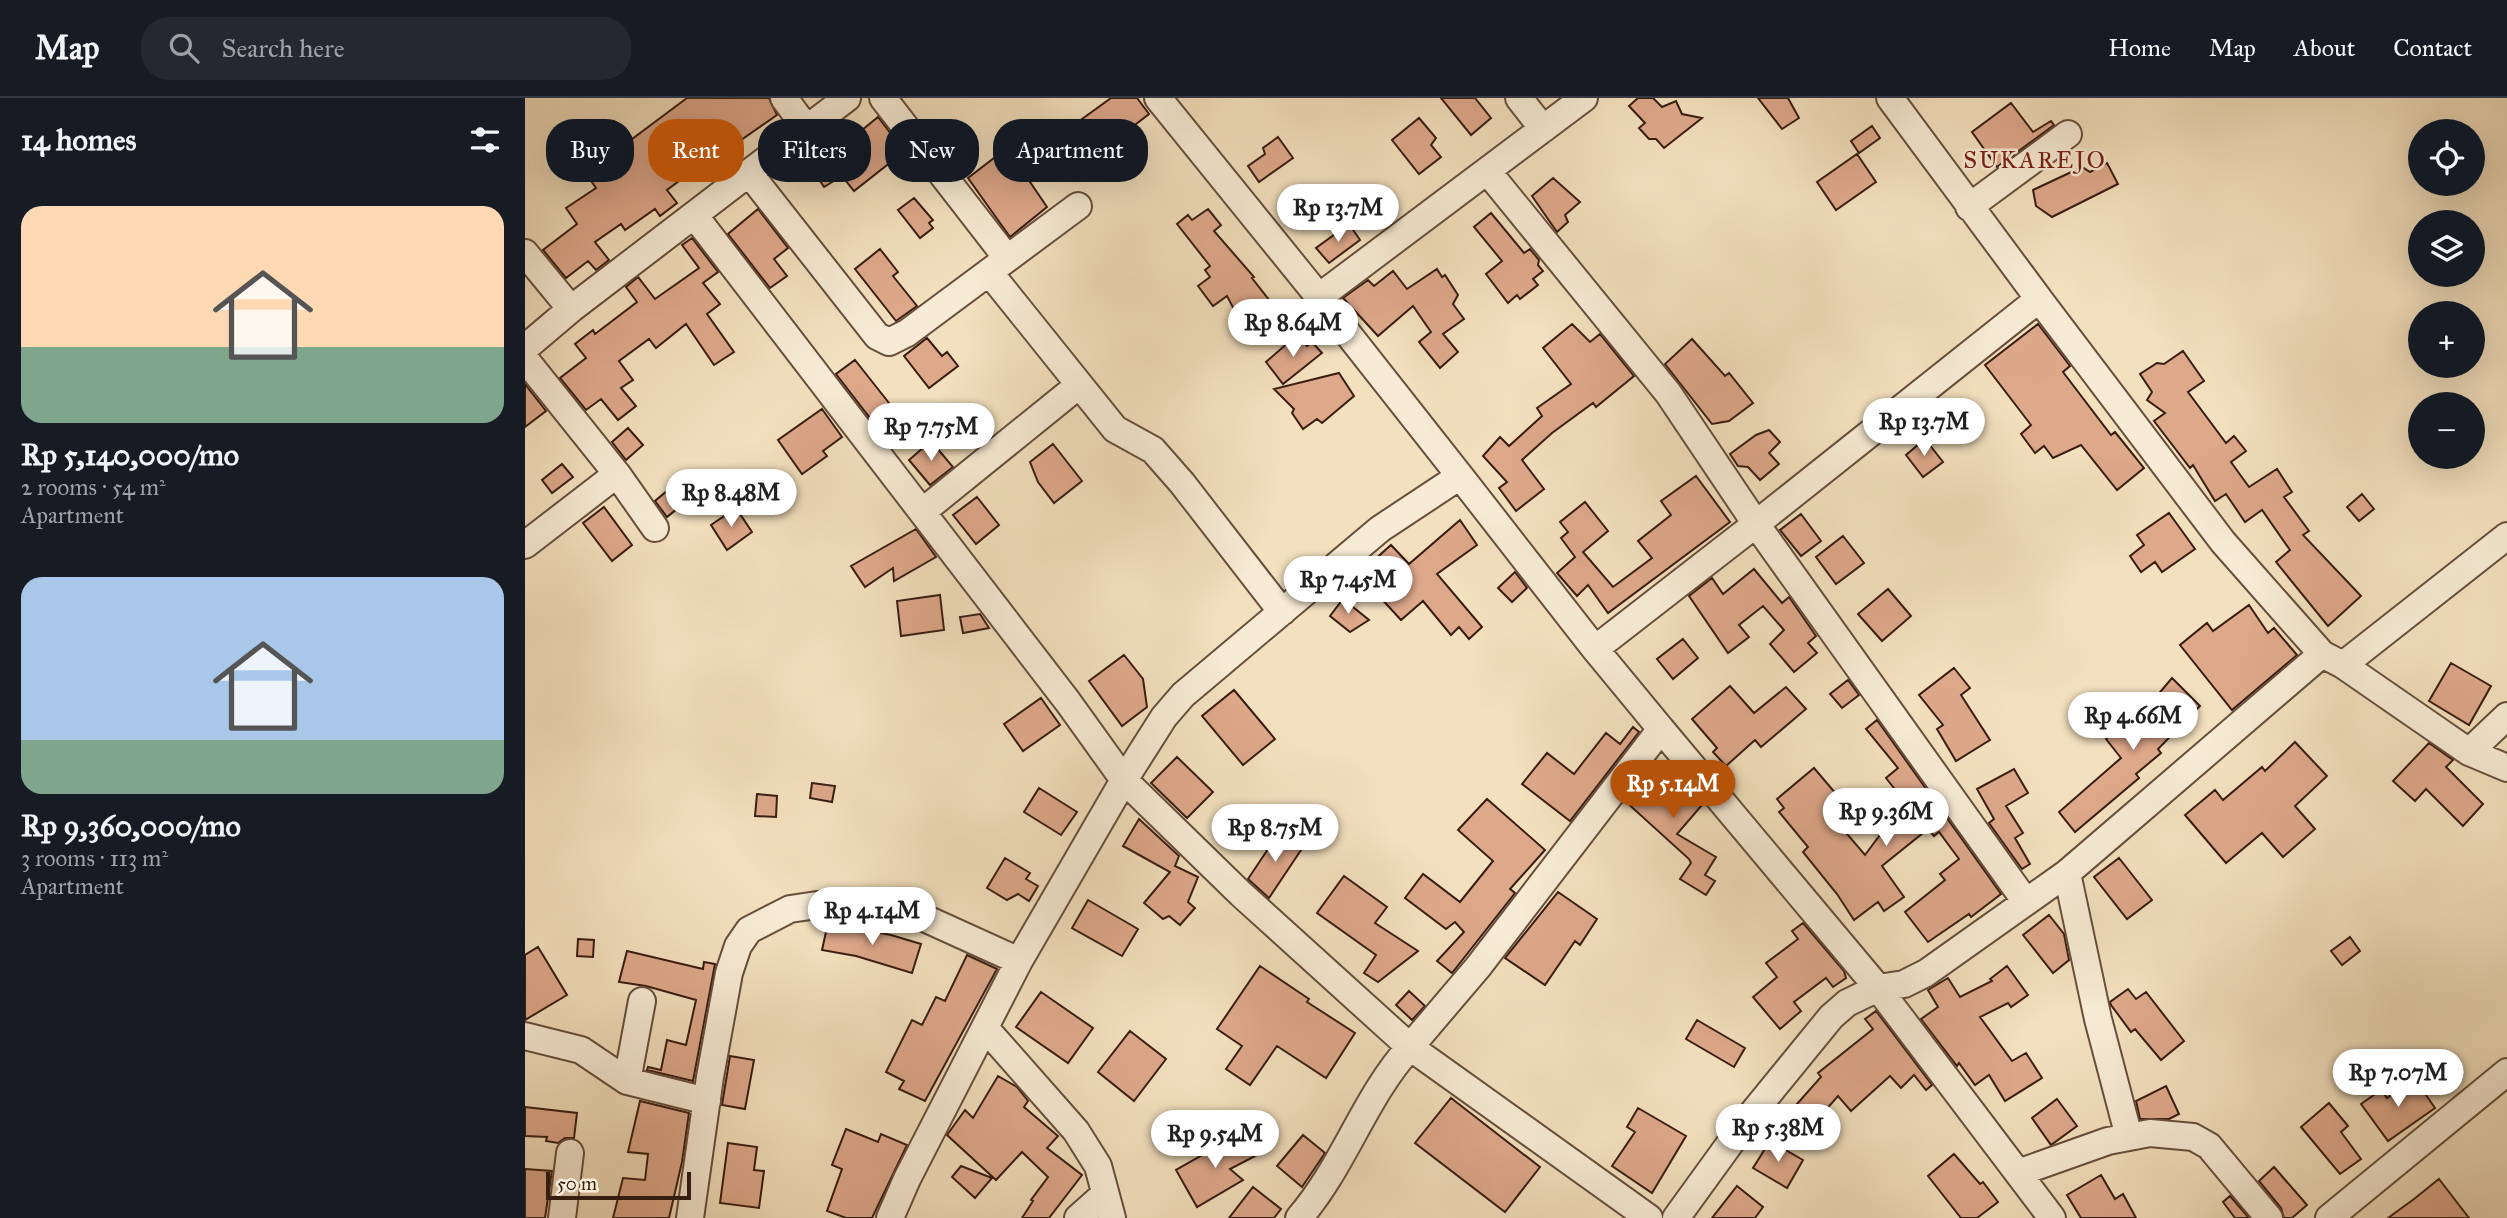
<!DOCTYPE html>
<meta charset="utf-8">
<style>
:root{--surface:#171b24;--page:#242831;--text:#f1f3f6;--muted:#9ea1a6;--line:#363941;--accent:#b45309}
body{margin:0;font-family:"IM FELL Great Primer",serif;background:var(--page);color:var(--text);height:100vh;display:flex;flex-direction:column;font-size:26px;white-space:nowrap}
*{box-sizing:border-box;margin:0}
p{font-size:23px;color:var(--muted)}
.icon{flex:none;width:38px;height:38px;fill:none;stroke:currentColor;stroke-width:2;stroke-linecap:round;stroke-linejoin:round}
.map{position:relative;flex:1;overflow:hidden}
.drawer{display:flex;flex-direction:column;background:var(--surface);width:525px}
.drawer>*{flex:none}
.top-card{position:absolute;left:21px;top:21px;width:665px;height:63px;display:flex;gap:14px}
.tools{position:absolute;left:1883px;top:21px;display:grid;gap:14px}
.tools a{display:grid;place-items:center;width:77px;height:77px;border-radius:50%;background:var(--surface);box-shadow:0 7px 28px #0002;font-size:35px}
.scale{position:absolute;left:21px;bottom:18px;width:145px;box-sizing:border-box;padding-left:7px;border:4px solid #381d11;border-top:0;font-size:19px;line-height:24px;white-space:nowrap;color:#381d11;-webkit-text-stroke:5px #f7ebd5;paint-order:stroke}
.price{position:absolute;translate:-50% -60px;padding:0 16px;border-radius:24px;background:#fff;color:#222;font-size:23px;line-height:46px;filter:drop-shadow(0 2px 4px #0008)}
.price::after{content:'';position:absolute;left:50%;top:42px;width:21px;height:16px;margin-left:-10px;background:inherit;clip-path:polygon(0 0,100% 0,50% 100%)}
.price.current{background:var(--accent);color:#fff}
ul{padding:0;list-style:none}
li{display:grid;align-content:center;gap:14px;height:371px;padding:0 21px}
li span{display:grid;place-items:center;height:217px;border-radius:21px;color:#555}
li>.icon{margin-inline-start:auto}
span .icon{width:126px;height:126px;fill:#fffc;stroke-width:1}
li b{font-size:30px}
h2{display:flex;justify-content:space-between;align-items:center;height:84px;padding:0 21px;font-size:30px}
.pill{padding:0 24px;border-radius:28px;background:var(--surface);box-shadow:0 7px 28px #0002;font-size:24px;line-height:63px}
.pill.current{background:var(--accent);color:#fff}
header{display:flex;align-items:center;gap:42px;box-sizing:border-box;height:98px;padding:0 35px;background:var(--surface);border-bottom:2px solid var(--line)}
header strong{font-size:33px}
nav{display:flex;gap:38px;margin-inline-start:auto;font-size:24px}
.search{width:490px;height:63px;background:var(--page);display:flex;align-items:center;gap:18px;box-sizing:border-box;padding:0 24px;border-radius:28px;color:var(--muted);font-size:26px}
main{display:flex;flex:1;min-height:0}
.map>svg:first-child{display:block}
.building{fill:#dea88b;stroke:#381d11;stroke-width:2}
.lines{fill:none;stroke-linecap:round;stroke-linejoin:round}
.minor-casing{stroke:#674e3c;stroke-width:30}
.minor{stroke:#f7ebd5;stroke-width:26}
.labels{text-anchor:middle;stroke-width:5;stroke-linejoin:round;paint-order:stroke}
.quarter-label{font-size:24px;letter-spacing:2px;fill:#7a1f14;stroke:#f7ebd5}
</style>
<header>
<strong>Map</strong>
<div class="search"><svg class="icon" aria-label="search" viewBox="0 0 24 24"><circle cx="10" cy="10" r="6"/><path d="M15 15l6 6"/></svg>Search here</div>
<nav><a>Home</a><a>Map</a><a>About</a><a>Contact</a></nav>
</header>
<main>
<section class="drawer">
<h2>14 homes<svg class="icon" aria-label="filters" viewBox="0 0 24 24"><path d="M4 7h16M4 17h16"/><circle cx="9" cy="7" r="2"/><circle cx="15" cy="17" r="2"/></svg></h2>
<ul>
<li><span style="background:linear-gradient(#ffd9b3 65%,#7fa58c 0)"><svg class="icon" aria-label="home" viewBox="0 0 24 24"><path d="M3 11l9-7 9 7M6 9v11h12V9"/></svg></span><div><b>Rp 5,140,000/mo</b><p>2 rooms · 54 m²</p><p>Apartment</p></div></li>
<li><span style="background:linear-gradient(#a9c7e8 75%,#7fa58c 0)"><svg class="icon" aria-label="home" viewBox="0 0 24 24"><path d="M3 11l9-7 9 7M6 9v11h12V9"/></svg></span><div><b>Rp 9,360,000/mo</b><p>3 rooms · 113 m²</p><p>Apartment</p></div></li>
</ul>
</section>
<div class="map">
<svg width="1982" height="1120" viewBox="0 0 1982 1120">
<rect width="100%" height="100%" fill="#f3e0be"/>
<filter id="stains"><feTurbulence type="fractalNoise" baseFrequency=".00286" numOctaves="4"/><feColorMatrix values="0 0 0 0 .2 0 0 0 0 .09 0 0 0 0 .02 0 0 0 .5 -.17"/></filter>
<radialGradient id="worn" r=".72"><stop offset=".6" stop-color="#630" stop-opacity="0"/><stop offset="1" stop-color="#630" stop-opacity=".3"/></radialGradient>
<path class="building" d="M162,0H244L252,17L206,49L204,46L142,92L152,105L135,118L130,111L100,132L96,126L70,144L84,162L71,172L63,163L41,180L18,152L52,126L41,110L71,90L46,54L89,23L103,44Z
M586,0H612L624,16L589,43L586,39L552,66L531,40Z
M916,0H950L966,20L946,37Z
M1113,0H1128L1137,9L1151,3L1157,16L1177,20L1139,50L1131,41H1124L1114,30L1120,25L1104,8Z
M1233,0H1263L1274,20L1257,31Z
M1486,5L1508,34L1526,23L1529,27L1472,69L1447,34Z
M353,19L385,61L371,71L366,64L329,93L317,78L299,89L281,61L294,52L297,57L328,33L331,37Z
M894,20L911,40L906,47L916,59L894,76L867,42Z
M1347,28L1355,40L1334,55L1326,43Z
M753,39L768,60L734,84L723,68L740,56L738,50Z
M482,50L522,109L485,139L443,80Z
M1332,56L1351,84L1311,112L1292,84Z
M1582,65L1593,86L1527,119L1511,108L1508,92L1557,69L1565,74Z
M1028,80L1055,104L1040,117L1043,124L1032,134L1007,98Z
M389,100L408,122L404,125L408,130L395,140L373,112Z
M233,111L263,150L249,161L262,178L245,190L203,136Z
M683,111L696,127L689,133L729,179L727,180L755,216L722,236L702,198L688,208L673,188L685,179L680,172L685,168L652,126L663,117L667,122Z
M966,115L999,155L1005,151L1014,162L1013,167L1018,173L1008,181L1013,187L995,201L992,197L983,205L961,176L977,163L949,129Z
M824,126L835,142L804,165L791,150Z
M167,140L193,174L178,185L195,206L182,216L209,254L189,267L161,226L131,250L124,241L94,263L108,282L96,290L111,308L93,322L76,301L61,312L35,280L61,260L50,246L68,232L70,236L112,204L101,189L113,179L130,201L174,170L157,147Z
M355,151L373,174L368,178L392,208L371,223L330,171Z
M912,171L917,179L920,177L933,197L928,206L939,221L918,236L933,254L915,270L894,244L906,234L888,208L853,238L818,200L843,182L849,188L868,173L882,191Z
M1047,226L1065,244L1075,236L1109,278L1071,309L1068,305L1027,335L997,362L1019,391L991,413L974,390L982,384L958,358L975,339L984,348L1017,318L1012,310L1046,286L1018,250Z
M1513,226L1545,268L1538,274L1586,337L1590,334L1619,370L1592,392L1556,347L1528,360L1519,348L1510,355L1496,336L1506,327L1460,267Z
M773,236L782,248L787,244L797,255L758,286L741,264Z
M402,240L417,258L422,254L433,268L404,290L379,258Z
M1167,241L1200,278L1204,275L1228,305L1204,323L1187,326L1140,266Z
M1658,253L1679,283L1663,294L1701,345L1709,338L1721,353L1706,364L1724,389L1752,371L1767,394L1759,399L1784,433L1778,437L1836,498L1803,528L1751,464L1765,452L1737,412L1720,424L1701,396L1690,403L1668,367L1665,370L1629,323L1640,315L1622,302L1627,294L1615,276L1632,265L1639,266Z
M330,262L364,305L345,320L311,276Z
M814,275L829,298L797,325L792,321L778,331L767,315L769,311L749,291Z
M0,286L21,313L0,329Z
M297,311L317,339L298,353L302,358L277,376L253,342Z
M103,330L118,347L101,362L87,344Z
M1244,332L1255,344L1244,355L1254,366L1235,382L1223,369L1213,368L1205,356L1231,337Z
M1400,341L1418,364L1398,379L1381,357Z
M406,343L428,369L405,387L384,362Z
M528,346L557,383L529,405L513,384L505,364Z
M37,366L48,379L27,395L17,382Z
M1171,378L1205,424L1083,515L1063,487L1052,498L1032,475L1050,459L1036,440L1043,434L1035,424L1060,404L1083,433L1058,454L1088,489L1127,460L1113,443L1146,417L1136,403Z
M155,382L168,398L142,419L130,403Z
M1837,396L1849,411L1834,423L1822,409Z
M452,399L474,427L451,446L428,417Z
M79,409L107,447L87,463L58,425Z
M211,410L227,434L202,452L186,427Z
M1644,415L1670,451L1637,474L1630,464L1616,474L1605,458L1619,447L1612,437Z
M1276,416L1296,443L1276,458L1255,432Z
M935,422L952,447L912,476L957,529L944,541L934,529L926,537L898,503L876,522L843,486L847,482L838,472L866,447L884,466Z
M391,431L411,459L369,483L368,470L340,489L326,468Z
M1318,438L1339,465L1311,486L1291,459Z
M1229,471L1257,505L1264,499L1291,538L1283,545L1292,555L1269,574L1245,546L1259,532L1238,508L1214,527L1224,539L1203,555L1164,498L1187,480L1198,496Z
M990,474L1002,490L987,504L973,490Z
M1363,491L1386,518L1357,543L1333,516Z
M415,497L419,532L376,538L372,503Z
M818,501L844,522L825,534L805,518Z
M1724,507L1743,535L1749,530L1772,557L1707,612L1655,547L1682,525L1688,533Z
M455,516L464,530L438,535L435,519Z
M1158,541L1173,560L1148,581L1132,561Z
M599,557L618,581L622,609L597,628L564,583Z
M1926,565L1966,588L1944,627L1904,603Z
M1429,570L1445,590L1436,597L1465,642L1431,663L1412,631L1418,627L1394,597Z
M1647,580L1675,608L1633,651L1636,655L1611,676L1614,680L1550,734L1534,714L1596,660L1581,641L1626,605Z
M1323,582L1334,597L1317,610L1305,596Z
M1205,588L1229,615L1261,589L1281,611L1236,649L1230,642L1201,668L1188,654L1192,650L1167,621Z
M709,592L750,641L718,667L677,618Z
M516,600L535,627L498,653L479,626Z
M1352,622L1476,796L1446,819L1444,816L1403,844L1380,814L1420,782L1415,776L1434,761L1414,734L1409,738L1403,731L1357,768L1379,799L1359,813L1353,804L1329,822L1312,796L1278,754L1283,749L1254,714L1259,710L1252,701L1289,670L1317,703L1320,701L1332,716L1316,729L1340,757L1360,730L1355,724L1379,703L1361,680L1373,670L1341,631Z
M1108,629L1114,634L1045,723L997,686L1022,655L1049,676L1081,635L1095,646Z
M1770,644L1802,678L1770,708L1790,731L1758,759L1737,735L1701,765L1660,717L1690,692L1698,702L1737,669L1740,673Z
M1904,645L1928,662L1921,669L1958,706L1938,728L1901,691L1890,703L1868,683Z
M652,659L688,694L662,720L626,685Z
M1132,663L1150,678L1147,682L1177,707L1152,736L1191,759L1180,777L1190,783L1181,797L1155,781L1166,765L1164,761L1100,703Z
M1489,671L1503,695L1481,708L1498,735L1490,740L1505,766L1497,771L1464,725L1469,721L1452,691Z
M287,685L310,688L307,704L285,700Z
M514,690L552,714L536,737L499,714Z
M232,696L252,698L251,719L230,718Z
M962,701L1020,752L985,791L990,795L927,875L912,863L939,834L930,824L921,831L880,800L898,776L935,804L968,763L933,732Z
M614,721L654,758L650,768L673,779L663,804L670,810L655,827L644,818L638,821L619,805L645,774L598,748Z
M755,733L778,749L744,800L723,781Z
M480,760L505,775L501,781L513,788L504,803L493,796L482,802L462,790Z
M1594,760L1627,802L1602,821L1569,779Z
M819,778L862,809L850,825L893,853L853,884L839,875L851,857L792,815Z
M1033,794L1072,821L1055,847L1050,843L1020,887L980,860Z
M563,802L613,831L597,858L547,830Z
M1524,817L1539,836L1544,862L1528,875L1498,837Z
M303,825L366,837L396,846L387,875L331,858L297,852Z
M1278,825L1319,873L1321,880L1308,889L1301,880L1269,904L1276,913L1255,931L1228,899L1252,879L1241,865L1273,841L1267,833Z
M1825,839L1835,853L1817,867L1806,853Z
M53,841L69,842L68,859L52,858Z
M13,849L42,897L0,922V857Z
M102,853L178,871L179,864L190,866L168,983L122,972L123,969L136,972L142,942L161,947L171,902L121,888L94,884Z
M442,857L472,871L400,1003L374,991L379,983L361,974L387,922L397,927L411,899L420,903Z
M735,868L784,901L782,904L830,935L801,980L752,948L725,987L701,971L717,948L692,931Z
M1482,868L1503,897L1486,909L1483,905L1455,919L1487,963L1501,955L1517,980L1480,1003L1464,977L1450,987L1434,965L1432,968L1396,921L1413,909L1403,892L1423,880L1435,899L1467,883L1465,881Z
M1603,891L1611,901L1621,894L1659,943L1636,962L1610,931L1606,934L1586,907L1585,904Z
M884,893L900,908L887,922L871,907Z
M516,894L568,930L543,965L491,929Z
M1351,913L1407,987L1401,992L1389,977L1376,990L1365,978L1326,1013L1313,998L1291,1023L1272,1006L1296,979L1293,975L1348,931L1340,921Z
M1172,922L1220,950L1209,969L1161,941Z
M605,933L641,961L609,1003L573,974Z
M205,958L229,962L220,1011L197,1007Z
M473,978L492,989L503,1003L499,1009L533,1038L522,1050L557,1077L524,1120H497L508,1103L506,1102L523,1079L497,1054L471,1082L422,1037L440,1012L448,1020Z
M1889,980L1910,1010L1863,1043L1836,1006L1856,992L1862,1000Z
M1641,988L1654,1016L1644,1021H1615L1611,1003Z
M926,1000L1015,1069L980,1114L890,1045Z
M1532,1001L1552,1028L1526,1047L1507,1020Z
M115,1003L164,1015L157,1064L144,1120H88L98,1080L120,1082L123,1056L103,1054Z
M1804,1005L1823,1028L1816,1034L1836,1061L1815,1076L1776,1029Z
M0,1009L52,1015L49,1040H40L33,1045L21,1043L22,1039L0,1038Z
M1113,1010L1161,1038L1127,1095L1087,1068L1110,1034L1102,1029Z
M321,1031L353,1044L356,1036L382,1047L347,1120H321L302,1113L317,1071L307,1067Z
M721,1037L732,1057L705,1071L718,1082L672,1109L651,1072L688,1051L689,1053Z
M778,1037L800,1055L777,1089L752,1068Z
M1245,1043L1278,1062L1262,1090L1228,1070Z
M203,1045L232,1049L229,1072L239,1073L234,1110L195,1105Z
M1429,1056L1455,1086L1458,1084L1473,1104L1452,1120H1436L1403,1078Z
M436,1068L467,1080L450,1100L427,1079Z
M1749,1069L1782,1107L1767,1120H1759L1756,1110L1734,1083Z
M0,1071L27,1073L20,1120H0Z
M1576,1077L1590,1101L1598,1096L1611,1120H1556L1542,1097Z
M1914,1081L1944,1120H1863L1889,1101Z
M1212,1088L1238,1109L1230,1120H1187Z
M728,1089L756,1111L749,1120H704Z
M1705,1098L1724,1120H1710L1698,1104Z"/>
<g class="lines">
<g class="minor-casing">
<path id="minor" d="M259,0L282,31
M358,0L482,160
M994,0L1018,31
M1365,0L1514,201
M224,75L352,238L364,244L382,235L553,108
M1444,109L1543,36
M169,117L543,604L599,682L716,796L885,949L953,869L1136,631L1070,551
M0,155L46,211
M464,174L590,331L628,352L657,385L757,514
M794,199L1059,0
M0,250L46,211L322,0
M0,261L92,376L0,447
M92,376L130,430
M935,378L1070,551L1231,426L1143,295L963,74
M397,414L554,287
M1797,556L1818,567L1944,654L1982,670
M1818,567L1982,438
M1136,631L1353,890L1322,905L1306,919L1222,1022L1151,1120
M1944,654L1982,618
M1542,775L1573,921L1604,1039
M1501,804L1231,426L1514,201L1698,444L1797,556L1542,775L1401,875L1379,886L1353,890L1527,1120
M461,931L551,1033L573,1068L587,1120
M0,938L56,952L102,983L182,1003
M102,983L117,903
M1493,1075L1583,1043L1625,1035L1668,1039L1684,1048L1744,1120
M37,1120L45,1055
M165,1120L185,979L204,875L213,848L224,832L265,811L292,807L386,814L494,863
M365,1120L382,1081L494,863L599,682L639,619L658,597L855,431L935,378L794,199L633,0
M553,1120L580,1096
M774,1120C819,1068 839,1000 885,949L1124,1120
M1804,1120L1982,974"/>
</g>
<use href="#minor" class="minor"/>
</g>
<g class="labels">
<g class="quarter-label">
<text x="1510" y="70">SUKAREJO</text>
</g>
</g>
<rect width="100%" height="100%" filter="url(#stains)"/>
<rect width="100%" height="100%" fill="url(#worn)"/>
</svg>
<div class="tools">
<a><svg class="icon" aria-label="locate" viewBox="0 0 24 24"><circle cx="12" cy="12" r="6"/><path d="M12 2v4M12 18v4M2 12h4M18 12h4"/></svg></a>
<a><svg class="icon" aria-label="layers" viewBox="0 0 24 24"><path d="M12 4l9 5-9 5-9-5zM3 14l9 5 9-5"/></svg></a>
<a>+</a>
<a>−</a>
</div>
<div class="scale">50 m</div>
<b class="price" style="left:813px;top:146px">Rp 13.7M</b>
<b class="price" style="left:768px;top:261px">Rp 8.64M</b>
<b class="price" style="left:1399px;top:360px">Rp 13.7M</b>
<b class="price" style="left:406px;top:365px">Rp 7.75M</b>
<b class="price" style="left:206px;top:431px">Rp 8.48M</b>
<b class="price" style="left:823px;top:518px">Rp 7.45M</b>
<b class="price" style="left:1608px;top:654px">Rp 4.66M</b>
<b class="price current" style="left:1148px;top:722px">Rp 5.14M</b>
<b class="price" style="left:1361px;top:750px">Rp 9.36M</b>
<b class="price" style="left:750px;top:766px">Rp 8.75M</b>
<b class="price" style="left:347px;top:849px">Rp 4.14M</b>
<b class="price" style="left:1873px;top:1011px">Rp 7.07M</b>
<b class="price" style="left:1253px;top:1066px">Rp 5.38M</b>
<b class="price" style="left:690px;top:1072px">Rp 9.54M</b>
<div class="top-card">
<a class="pill">Buy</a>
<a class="pill current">Rent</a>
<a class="pill">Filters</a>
<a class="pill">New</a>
<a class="pill">Apartment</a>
</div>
</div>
</main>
